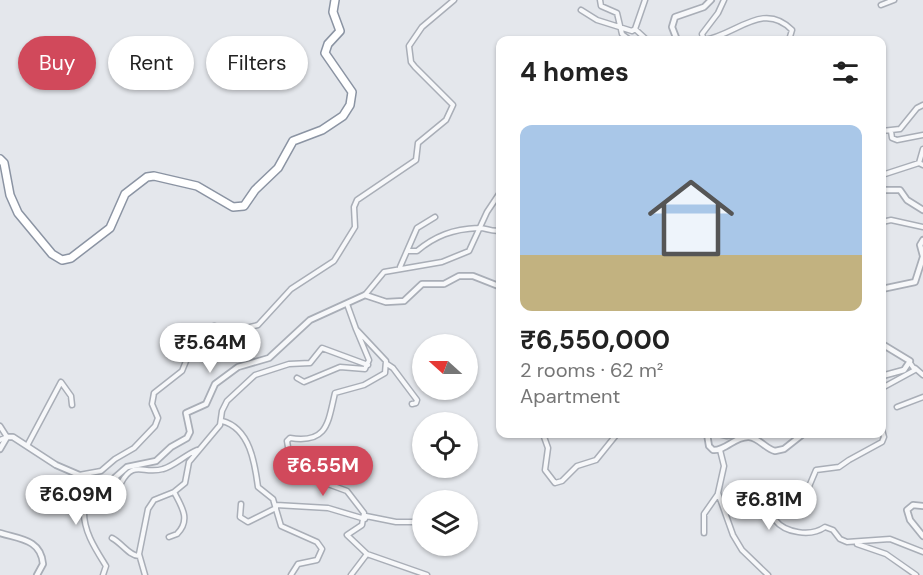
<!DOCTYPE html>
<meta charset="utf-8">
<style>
:root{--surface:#fff;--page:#f6f6f6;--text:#222;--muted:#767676;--line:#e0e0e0;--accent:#d1495b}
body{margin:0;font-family:"DM Sans",sans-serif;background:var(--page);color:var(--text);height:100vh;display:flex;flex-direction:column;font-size:22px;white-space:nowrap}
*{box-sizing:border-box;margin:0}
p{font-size:20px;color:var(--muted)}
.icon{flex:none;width:33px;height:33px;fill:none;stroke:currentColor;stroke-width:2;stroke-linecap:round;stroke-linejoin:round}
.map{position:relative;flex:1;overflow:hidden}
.drawer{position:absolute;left:496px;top:36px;width:390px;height:402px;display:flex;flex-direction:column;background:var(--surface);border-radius:12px;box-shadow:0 2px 4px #0004}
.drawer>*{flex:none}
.hud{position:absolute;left:18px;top:36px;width:388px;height:54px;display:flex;gap:12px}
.needle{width:39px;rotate:291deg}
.tools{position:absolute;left:412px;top:334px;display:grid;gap:12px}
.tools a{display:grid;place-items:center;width:66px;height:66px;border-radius:50%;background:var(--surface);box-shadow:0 2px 4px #0004;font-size:30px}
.price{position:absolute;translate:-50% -51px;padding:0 14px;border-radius:21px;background:#fff;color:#222;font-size:20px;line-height:39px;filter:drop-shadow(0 2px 3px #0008)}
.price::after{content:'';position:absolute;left:50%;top:36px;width:18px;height:14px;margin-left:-9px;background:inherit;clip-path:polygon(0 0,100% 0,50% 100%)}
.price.active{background:var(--accent);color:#fff}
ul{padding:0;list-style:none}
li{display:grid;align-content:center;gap:12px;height:318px;padding:0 24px}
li+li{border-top:2px solid var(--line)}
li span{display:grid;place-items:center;height:186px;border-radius:12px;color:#555}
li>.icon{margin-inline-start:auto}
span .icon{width:108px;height:108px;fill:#fffc;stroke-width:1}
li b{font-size:26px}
h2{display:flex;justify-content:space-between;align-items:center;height:72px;padding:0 24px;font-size:26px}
.pill{padding:0 21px;border-radius:27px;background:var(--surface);box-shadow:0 2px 4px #0004;font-size:21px;line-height:54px}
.pill.active{background:var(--accent);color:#fff}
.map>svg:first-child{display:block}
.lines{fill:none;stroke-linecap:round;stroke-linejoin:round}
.minor-casing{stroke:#a9aeb7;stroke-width:7}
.tertiary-casing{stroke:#a9aeb7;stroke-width:8}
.trunk-casing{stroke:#8b94a3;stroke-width:10}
.minor{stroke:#f7f8fa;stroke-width:4}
.tertiary{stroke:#f7f8fa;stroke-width:4.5}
.trunk{stroke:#fff;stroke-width:7}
</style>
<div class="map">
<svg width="923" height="575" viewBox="0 0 923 575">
<rect width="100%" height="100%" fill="#e4e7ec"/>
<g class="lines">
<g class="minor-casing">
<path id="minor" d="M600,0L601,6L617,13L622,34L630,40
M724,0L718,13L702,34L704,40C735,36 763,0 792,30L789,40
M881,5L894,0
M581,10L597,20L632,31L635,29L645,0
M635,29L647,40
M882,131L900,129L917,108L923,105
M891,131L892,138L897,140L923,135
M919,163L923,149
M882,175L919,163L923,165
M882,222L891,220L923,227
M407,251H417C435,236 453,229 478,228C486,227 492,233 501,230
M400,267L417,228L435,217
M365,295L384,272L442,262L469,251L487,212L501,191
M347,304L356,329L386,361L385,373L364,385L335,393C328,422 328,444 290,438L287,441L289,453L297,467L320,481L347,491L364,513L362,525L347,535L367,554L351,575
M387,364L393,368L417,400L416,403L412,404
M915,368L923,375
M297,378L304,382L340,367L365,369L369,360L356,329
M882,388L915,370L910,363
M897,407L923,397
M222,421C250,428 255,464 258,487L273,499L281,526L317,542L322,549L317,560L298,564L291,575
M0,426L7,437L0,440
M882,430L884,437L882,442L849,460L839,467L816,470L805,496L796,501L791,508L777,511L775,520C785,533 811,537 825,527L833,530L840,539L847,542L890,539L923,552
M543,434L548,448L545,470L555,483L562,481L577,466L596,460L617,434
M718,434L727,436L743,434
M28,444L61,382L71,396L72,405
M720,450L724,466L718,493L733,535L742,550L768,575
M79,475L101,471L115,459L134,448L155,426L158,418L152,404L154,393L182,371L191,349L207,329L214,326L233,331L258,325L291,289L334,261L355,227L354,207L357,200L416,160L418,143L446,120L453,105L415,67L411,62L409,46L422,27L454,0
M86,478C89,491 85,498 84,510C83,531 96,550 106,566L103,575
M98,482L106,485L121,483C134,459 143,475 163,469C174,466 185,455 197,450
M241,504L240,517L248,522L276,508
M276,505L328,508L365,519
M366,516L396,522H423
M704,533V514L718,494
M169,537L177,534C191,520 182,507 174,492
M112,538C122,543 129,556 139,556
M857,544L886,554L916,575
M367,554L427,575
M145,575L139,554L148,509L154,500L174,492L185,483L189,462L220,425L222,411L227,401L255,375L289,364L310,363L322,348L368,365"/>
</g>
<g class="tertiary-casing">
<path id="tertiary" d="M677,40L672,27L675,17L704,7L711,0
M882,190H900L907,200L923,210
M923,240L920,245L923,256
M882,289L915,282L923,257
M882,344L910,361L904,370L882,376
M707,434L709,446L713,450C726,451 735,436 749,437C759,438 766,449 775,451L784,449L803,434
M0,449L7,437H13L56,465L84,477L105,482L111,481L127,467L156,461L171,447L187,438L190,432L186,413L206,404L215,384L238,367L269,358L310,320L365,295L386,302L404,301L422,284H444L459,276H473L501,287
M923,506L913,505L907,510L910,520L923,536
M0,533C19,539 41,539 43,564L37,575"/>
</g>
<g class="trunk-casing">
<path id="trunk" d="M0,159L4,163L10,195L18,213L52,254L62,260L71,258L110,228L125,194L147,177L154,176L197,186L233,207L244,206L255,190L278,168L293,141L322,130L343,116L350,105L352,92L325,53L328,44L340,31L333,12L335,0"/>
</g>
<use href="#minor" class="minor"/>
<use href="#tertiary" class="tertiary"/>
<use href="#trunk" class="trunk"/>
</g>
</svg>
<div class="tools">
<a><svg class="needle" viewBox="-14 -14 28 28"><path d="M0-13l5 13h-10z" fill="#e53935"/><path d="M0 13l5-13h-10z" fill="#767676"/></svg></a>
<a><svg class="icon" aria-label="locate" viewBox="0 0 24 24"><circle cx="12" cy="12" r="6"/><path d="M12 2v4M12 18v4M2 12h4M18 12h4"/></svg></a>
<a><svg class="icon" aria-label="layers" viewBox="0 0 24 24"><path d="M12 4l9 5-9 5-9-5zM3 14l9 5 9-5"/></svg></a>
</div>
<b class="price" style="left:210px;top:374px">₹5.64M</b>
<b class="price active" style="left:323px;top:497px">₹6.55M</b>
<b class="price" style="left:76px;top:526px">₹6.09M</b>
<b class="price" style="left:769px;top:531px">₹6.81M</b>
<div class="hud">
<a class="pill active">Buy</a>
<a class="pill">Rent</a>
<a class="pill">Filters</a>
</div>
<section class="drawer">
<h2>4 homes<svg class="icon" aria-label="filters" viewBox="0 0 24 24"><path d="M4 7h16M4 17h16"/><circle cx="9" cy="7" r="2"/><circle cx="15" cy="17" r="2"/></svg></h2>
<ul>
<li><span style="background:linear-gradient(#a9c7e8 70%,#c2b280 0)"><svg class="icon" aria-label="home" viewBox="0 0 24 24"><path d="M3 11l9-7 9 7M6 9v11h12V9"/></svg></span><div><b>₹6,550,000</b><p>2 rooms · 62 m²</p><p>Apartment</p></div></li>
</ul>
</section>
</div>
